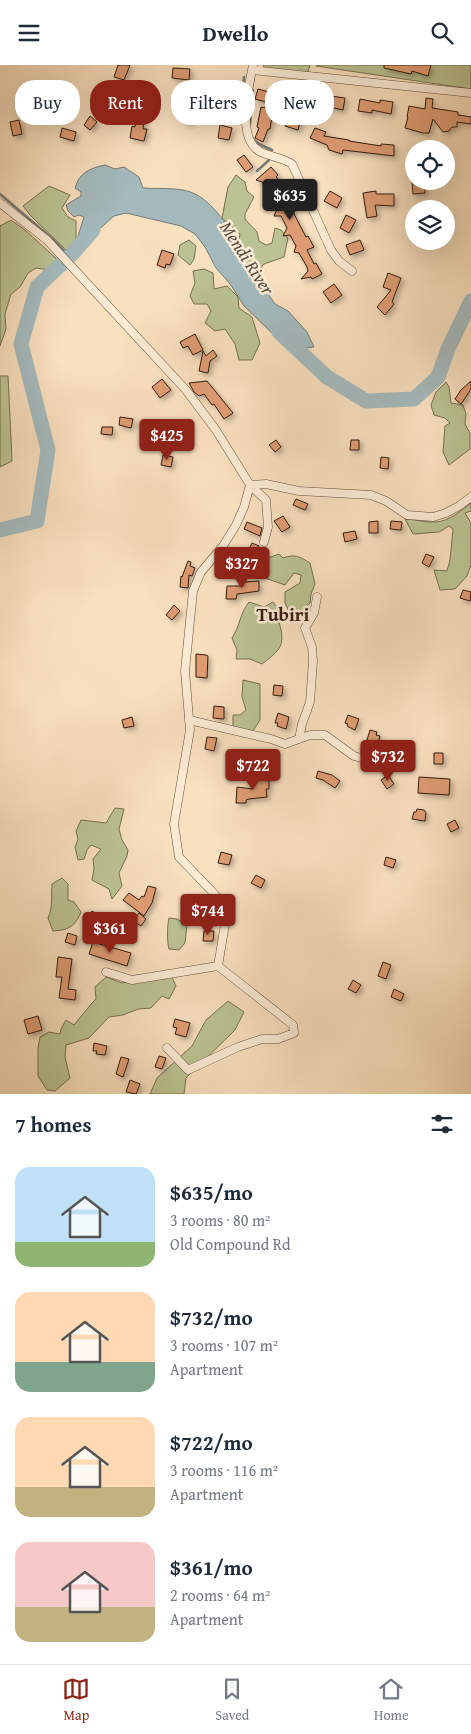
<!DOCTYPE html>
<meta charset="utf-8">
<style>
:root{--surface:#fff;--page:#f2f2f3;--text:#1f2937;--muted:#747a83;--line:#e0e1e3;--accent:#8f2418}
body{margin:0;font-family:"Gentium Book Plus",serif;background:var(--page);color:var(--text);height:100vh;display:flex;flex-direction:column;font-size:19px;white-space:nowrap}
*{box-sizing:border-box;margin:0}
p{font-size:16px;color:var(--muted)}
.icon{flex:none;width:28px;height:28px;fill:none;stroke:currentColor;stroke-width:2;stroke-linecap:round;stroke-linejoin:round}
.map{position:relative;height:1029px;overflow:hidden}
.details{display:flex;flex-direction:column;background:var(--surface);flex:1}
.details>*{flex:none}
.top-card{position:absolute;left:15px;top:15px;width:441px;height:45px;display:flex;gap:10px}
.buttons{position:absolute;left:405px;top:75px;display:grid;gap:10px}
.buttons a{display:grid;place-items:center;width:50px;height:50px;border-radius:50%;background:var(--surface);box-shadow:0 5px 20px #0002;font-size:25px}
.price{position:absolute;translate:-50% -42px;padding:0 11px;border-radius:5px;background:var(--accent);color:#fff;font-size:16px;line-height:32px;filter:drop-shadow(0 1px 2px #0008)}
.price::after{content:'';position:absolute;left:50%;top:30px;width:15px;height:11px;margin-left:-8px;background:inherit;clip-path:polygon(0 0,100% 0,50% 100%)}
.price.current{background:#222;color:#fff}
ul{padding:0;list-style:none}
li{display:flex;align-items:center;gap:15px;height:125px;padding:0 15px}
li span{display:grid;place-items:center;flex:none;width:140px;height:100px;border-radius:15px;color:#555}
li>.icon{margin-inline-start:auto}
span .icon{width:60px;height:60px;fill:#fffc;stroke-width:1}
li b{font-size:21px}
h2{display:flex;justify-content:space-between;align-items:center;height:60px;padding:0 15px;font-size:21px}
.tag{padding:0 18px;border-radius:20px;background:var(--surface);box-shadow:0 5px 20px #0002;font-size:18px;line-height:45px}
.tag.current{background:var(--accent);color:#fff}
header{display:flex;justify-content:space-between;align-items:center;height:65px;padding:0 15px;background:var(--surface);font-size:22px;font-weight:800}
.dock{display:flex;justify-content:space-around;align-items:center;height:70px;border-top:1px solid var(--line);background:var(--surface);font-size:14px;color:var(--muted)}
.dock a{display:grid;justify-items:center;gap:2px}
.dock .current{color:var(--accent)}
.map>svg:first-child{display:block}
.green{fill:#bbc394;stroke:#787051}
.water{fill:#a4babe;stroke:#777b78}
.lines{fill:none;stroke-linecap:round;stroke-linejoin:round}
.stream{stroke:#777b78;stroke-width:2.5}
.river{stroke:#a4babe;stroke-width:15}
.building{fill:#df9c73;stroke:#341c0e;filter:url(#shadow)}
.street-casing{stroke:#654d3a;stroke-width:9}
.street{stroke:#fbebd5;stroke-width:8}
.labels{text-anchor:middle;stroke-width:5;stroke-linejoin:round;paint-order:stroke}
.water-label{font-size:18px;font-style:italic;fill:#564b43;stroke:#fbebd5}
.quarter-label{font-size:19px;font-weight:bold;fill:#341c0e;stroke:#fbebd5}
</style>
<header><svg class="icon" aria-label="menu" viewBox="0 0 24 24"><path d="M4 6h16M4 12h16M4 18h16"/></svg>Dwello<svg class="icon" aria-label="search" viewBox="0 0 24 24"><circle cx="10" cy="10" r="6"/><path d="M15 15l6 6"/></svg></header>
<div class="map">
<svg width="471" height="1029" viewBox="0 0 471 1029">
<defs>
<filter id="shadow"><feDropShadow dx="3" dy="3" stdDeviation="2.5" flood-color="#0004"/></filter>
</defs>
<rect width="100%" height="100%" fill="#f9e0bf"/>
<filter id="stains"><feTurbulence type="fractalNoise" baseFrequency=".004" numOctaves="4"/><feColorMatrix values="0 0 0 0 .2 0 0 0 0 .09 0 0 0 0 .02 0 0 0 .5 -.17"/></filter>
<radialGradient id="worn" r=".72"><stop offset=".6" stop-color="#630" stop-opacity="0"/><stop offset="1" stop-color="#630" stop-opacity=".3"/></radialGradient>
<path class="green" d="M263,0H310L308,7L265,4Z
M316,0H471V24L316,1Z
M236,110L245,117L247,126L254,132L245,149V154L257,167L259,176L266,180L272,178L275,163L281,165L288,173L284,192L264,199L257,208L249,207C243,194 236,184 240,169L222,153L228,122Z
M49,121L70,130L62,143L68,152L76,156V179L69,188L31,151L23,141Z
M11,155L25,165L58,195L60,204L50,205L36,203L28,208L20,222L11,229L5,249L6,264L0,281V161Z
M189,175L196,181L194,194L190,200L178,190L180,180Z
M204,204L213,208L214,224L227,221L238,232L239,243L252,252L260,278L252,295H239L235,279L225,264L215,266L205,258L211,246L207,239H194L190,231L195,218L193,206Z
M0,311H8L12,396L0,402Z
M446,317L449,322L451,338L463,340L466,349L465,359L470,368V384L449,400L443,387L445,361L450,358L445,353L434,350L431,340L436,327Z
M471,438V446L465,448L471,458V500L467,511L455,524L440,525L434,505L447,506L450,495L453,464L449,461L439,467L413,469L405,454C415,454 426,458 436,457C449,456 461,446 471,438Z
M279,489L283,493C294,489 299,491 310,498L315,519L311,529L310,538L293,555L285,538V527L300,518L301,510L294,508L285,520L265,513V494Z
M249,537L264,542L273,537L285,553L279,557C286,581 280,585 262,599L250,594H236L237,585L232,573C241,559 239,550 249,537Z
M243,615L260,619V655L252,667L233,662V650H240L246,645L242,632Z
M115,743L124,744L119,764L122,775L128,785L127,791L119,808L122,821L112,834L109,824L92,815L94,804L93,794L101,784L91,780L87,785L84,794L78,795L75,782L78,774L76,766L81,755L106,758Z
M62,813L68,819V835L74,837L81,847C75,862 68,865 53,866L48,853C53,842 51,831 52,819Z
M169,853L177,854L187,860L185,878L179,885L169,884C167,876 167,862 169,853Z
M106,912L122,918L154,913L172,912L176,921L169,934L162,931L151,943L138,944L123,950L109,952L89,973L66,980L65,992L70,1013L55,1026L47,1025L38,1011V983L40,972L49,967L60,969L61,964L66,955L74,960L92,938L96,934L95,922Z
M228,936L244,947L235,965L186,1013L184,1029H150L157,1013L192,981L206,955Z"/>
<path class="water" d="M105,100L115,104L124,102L139,112L143,123C155,124 163,123 174,124C207,125 217,151 238,171L239,191L262,220L275,239L288,246L307,267L314,282L304,283L280,276L244,241L231,220L216,203L205,182L195,169L181,161L126,148L114,151L96,167L82,188L78,171L84,152L79,150L74,152L68,146L66,140L81,131V127L75,123C79,108 90,103 105,100Z"/>
<g class="lines">
<path class="stream" d="M252,36L253,25
M224,48L237,50L241,45L244,12
M250,59L252,41
M253,74L259,79L272,85
M257,106L269,95
M0,129L55,176L69,191"/>
<path class="river" d="M279,267L327,312L366,336L414,334L438,312L448,284L471,236
M0,465L37,456L48,385L21,279L37,222L73,188L93,165"/>
</g>
<path class="building" d="M118,0H130L124,15L114,12Z
M384,0H431L428,11L412,6L411,9L384,3Z
M173,3L190,4L189,15L172,13Z
M198,23L206,40L196,46L190,59L183,56L188,43L185,35L189,33L186,28Z
M258,24L269,27L266,37L255,34Z
M103,29L114,40L116,33L136,39L145,40L143,64H147L144,76L130,73L132,61L135,62L137,48L124,44V47L116,45L117,42L105,38L101,42L95,37Z
M331,31L345,33L343,45L329,42Z
M426,33L433,34L432,43L458,47V50L471,52V59L457,57V62H452L449,66L443,67L433,54L429,68H423L405,63L408,52H407L409,41L425,44Z
M360,34L380,38V35L393,37L391,49L372,45V48L358,46Z
M261,42L273,44L270,64H268L263,77L255,73L259,63L257,62Z
M287,50L301,53L298,65L285,61Z
M90,51L97,57L90,65L84,60Z
M19,55L22,69L13,71L10,57Z
M220,60L232,63L229,75L218,73Z
M62,63L76,67L74,76L60,72Z
M315,63L326,67L324,71L349,75V76L381,81V79L394,80V91L343,85L342,89L329,85L327,80L310,73Z
M244,90L253,102L246,107L237,95Z
M271,102L278,110L276,112L279,115L277,116L306,172L308,171L314,182L307,185L314,199L316,198L322,209L312,214L311,212L301,214L308,206L307,202L299,188L294,187L296,181L290,170L283,171L287,163L281,151H274L277,144L273,136L264,137L270,130L262,117L256,115Z
M412,116H424L425,128L413,129Z
M330,126L342,133L337,143L324,136Z
M376,126V129H394V141L375,140L377,151L367,153L363,128Z
M346,150L356,155L349,168L340,163Z
M360,175L364,185L350,190L346,180Z
M162,185L174,189L170,200L166,199L165,203L157,200Z
M388,208L401,213L392,237L394,239L385,250L377,242L391,225L383,222Z
M334,219L342,230L331,238L323,227Z
M195,269L203,285L193,290L188,281L183,283L180,277Z
M213,285L217,291L210,296L208,308L199,306L203,286L206,291Z
M162,314L171,325L160,333L152,322Z
M207,316L233,348L224,354L214,339L212,340L204,329L199,331L194,327L189,318Z
M471,316V324L461,339L455,334L461,325Z
M120,352L133,354L131,363L119,360Z
M102,362H113L112,370L101,369Z
M276,375L281,382L275,387L269,380Z
M351,375H359V385H350Z
M163,390L173,392L171,402L161,400Z
M381,392L389,393L388,404L380,403Z
M296,434L308,439L305,445L293,440Z
M283,451L290,462L282,467L274,456Z
M378,456V468H369V457Z
M391,456L402,457L401,465L390,464Z
M247,457L262,463L260,471L244,464Z
M355,466L357,474L345,477L343,468Z
M252,478L259,481L254,491L247,488Z
M426,489L434,492L429,502L422,498Z
M188,496L191,497L190,501L195,503L192,511L189,510L188,523L180,522L181,511L182,512Z
M259,516V526L237,529L236,534H226L227,521H243V517Z
M463,525L471,527L470,536L460,533Z
M174,540L180,546L172,555L166,550Z
M196,589L206,590L208,591L207,613L196,612Z
M274,620L283,621L282,631L273,630Z
M214,641L224,642V654L213,653Z
M278,648L289,652L286,664L277,661L278,658H275Z
M348,650L359,654L355,665L347,661L348,659L345,658Z
M132,652L134,661L124,663L122,655Z
M370,665L377,667L376,670L380,671L378,678L367,675Z
M207,672L217,673L214,686L205,684Z
M395,688L410,689V699L398,698L394,696Z
M434,688H443V699H434Z
M318,706L332,710L340,716L335,723L323,715L316,713Z
M388,710L394,719L387,724L381,715Z
M254,712L269,713V724H266L267,732L249,734L246,735V738H236L237,722L253,724Z
M419,712L450,714L449,730L418,728Z
M417,744L424,745L426,748L425,756L412,754L414,747H416Z
M455,755L459,763L451,767L447,759Z
M221,787L232,790L229,800L218,798Z
M386,792L396,795L393,803L384,800Z
M256,810L265,815L261,823L251,818Z
M148,821L156,823L152,838L144,851L123,835L129,828L139,835L142,831L144,832Z
M92,846L112,858L106,868L96,863L98,860L88,857Z
M139,848L146,854L141,861L133,856Z
M204,866H214L213,876H203Z
M68,868L77,871L75,880L65,877Z
M93,877L131,888L127,901L89,889Z
M58,892L72,894L68,924L76,925L75,935L59,933L62,912H56Z
M383,897L391,900L386,914L378,911Z
M353,915L361,920L356,928L348,924Z
M394,924L404,929L401,936L391,932Z
M38,951L42,965L28,969L24,955Z
M175,954L190,958L186,972L175,969L177,963L173,962Z
M94,978L107,981L105,990L96,989L97,986H93Z
M159,991L166,993L162,1004L155,1002Z
M121,992L129,994L123,1012L116,1009Z
M130,1015L140,1019L136,1029L126,1027Z"/>
<g class="lines">
<g class="street-casing">
<path id="street" d="M253,0C249,21 236,72 259,86C270,92 281,92 292,99L331,185L339,196L352,206
M252,5L471,28
M0,138L47,175L186,325L216,365L250,420L266,419L299,426L371,430L386,436L407,450L433,452L446,448L459,441L471,432
M189,655L271,674L285,679L310,670H325L354,691L394,702
M299,674L302,659L310,637L313,596L312,582L305,563L314,548L317,532
M106,907L132,915L218,901L226,853L224,839L179,792L174,759L190,665L185,606L193,526L201,507L223,481L236,460L244,442L250,420L266,435L268,462L264,477
M167,983L188,1005L238,982L262,974H278L294,968L293,960L218,901"/>
</g>
<use href="#street" class="street"/>
</g>
<g class="labels">
<g class="water-label">
<text transform="translate(247 193) rotate(57)" y="6">Mendi River</text>
</g>
<g class="quarter-label">
<text x="283" y="556">Tubiri</text>
</g>
</g>
<rect width="100%" height="100%" filter="url(#stains)"/>
<rect width="100%" height="100%" fill="url(#worn)"/>
</svg>
<div class="buttons">
<a><svg class="icon" aria-label="locate" viewBox="0 0 24 24"><circle cx="12" cy="12" r="6"/><path d="M12 2v4M12 18v4M2 12h4M18 12h4"/></svg></a>
<a><svg class="icon" aria-label="layers" viewBox="0 0 24 24"><path d="M12 4l9 5-9 5-9-5zM3 14l9 5 9-5"/></svg></a>
</div>
<b class="price current" style="left:290px;top:156px">$635</b>
<b class="price" style="left:167px;top:396px">$425</b>
<b class="price" style="left:242px;top:524px">$327</b>
<b class="price" style="left:388px;top:717px">$732</b>
<b class="price" style="left:253px;top:726px">$722</b>
<b class="price" style="left:208px;top:871px">$744</b>
<b class="price" style="left:110px;top:889px">$361</b>
<div class="top-card">
<a class="tag">Buy</a>
<a class="tag current">Rent</a>
<a class="tag">Filters</a>
<a class="tag">New</a>
</div>
</div>
<section class="details">
<h2>7 homes<svg class="icon" aria-label="filters" viewBox="0 0 24 24"><path d="M4 7h16M4 17h16"/><circle cx="9" cy="7" r="2"/><circle cx="15" cy="17" r="2"/></svg></h2>
<ul>
<li><span style="background:linear-gradient(#bfe0f5 75%,#8fb573 0)"><svg class="icon" aria-label="home" viewBox="0 0 24 24"><path d="M3 11l9-7 9 7M6 9v11h12V9"/></svg></span><div><b>$635/mo</b><p>3 rooms · 80 m²</p><p>Old Compound Rd</p></div></li>
<li><span style="background:linear-gradient(#ffd9b3 70%,#7fa58c 0)"><svg class="icon" aria-label="home" viewBox="0 0 24 24"><path d="M3 11l9-7 9 7M6 9v11h12V9"/></svg></span><div><b>$732/mo</b><p>3 rooms · 107 m²</p><p>Apartment</p></div></li>
<li><span style="background:linear-gradient(#ffd9b3 70%,#c2b280 0)"><svg class="icon" aria-label="home" viewBox="0 0 24 24"><path d="M3 11l9-7 9 7M6 9v11h12V9"/></svg></span><div><b>$722/mo</b><p>3 rooms · 116 m²</p><p>Apartment</p></div></li>
<li><span style="background:linear-gradient(#f6c9c9 65%,#c2b280 0)"><svg class="icon" aria-label="home" viewBox="0 0 24 24"><path d="M3 11l9-7 9 7M6 9v11h12V9"/></svg></span><div><b>$361/mo</b><p>2 rooms · 64 m²</p><p>Apartment</p></div></li>
</ul>
</section>
<nav class="dock">
<a class="current"><svg class="icon" aria-label="map" viewBox="0 0 24 24"><path d="M3 6l6-2 6 2 6-2v14l-6 2-6-2-6 2zM9 4v14M15 6v14"/></svg>Map</a>
<a><svg class="icon" aria-label="saved" viewBox="0 0 24 24"><path d="M7 4h10v16l-5-4-5 4z"/></svg>Saved</a>
<a><svg class="icon" aria-label="home" viewBox="0 0 24 24"><path d="M3 11l9-7 9 7M6 9v11h12V9"/></svg>Home</a>
</nav>
